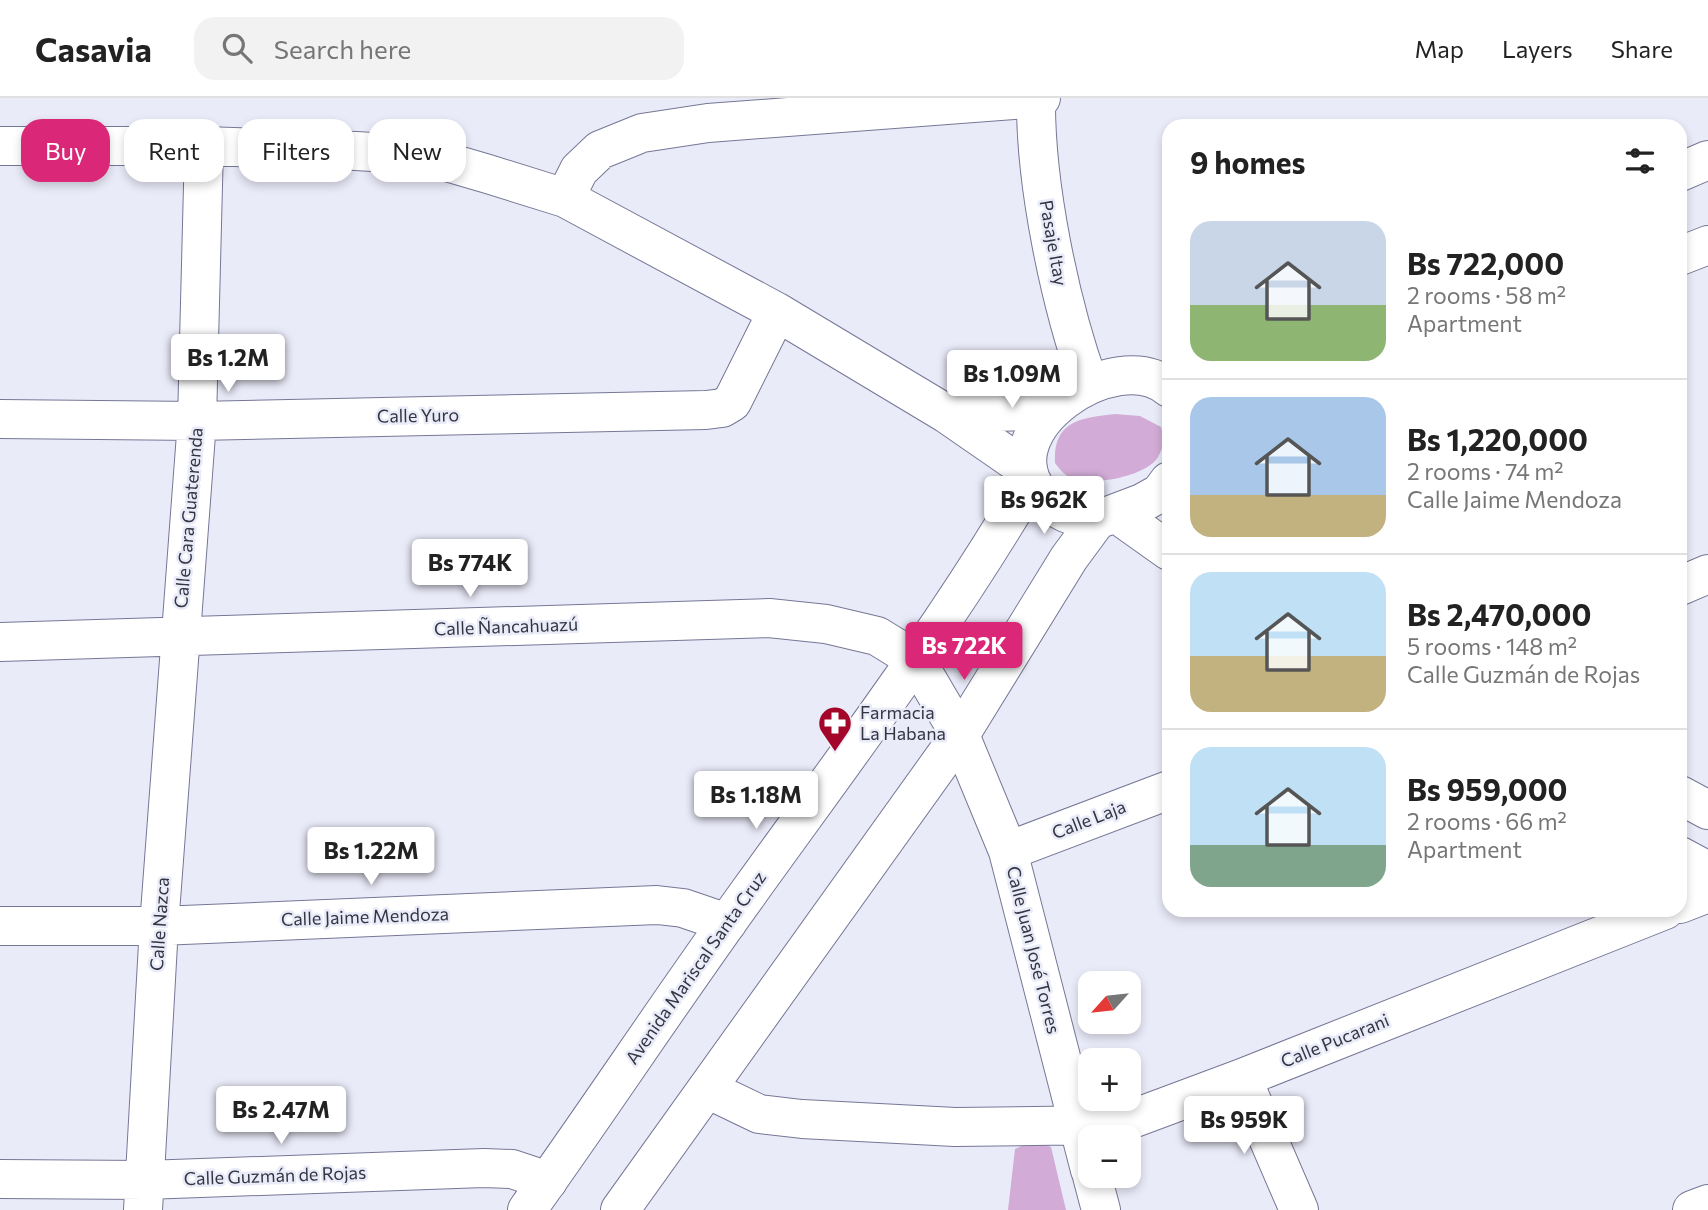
<!DOCTYPE html>
<meta charset="utf-8">
<style>
:root{--surface:#fff;--page:#f2f2f2;--text:#222;--muted:#767676;--line:#e0e0e0;--accent:#db2777}
body{margin:0;font-family:Commissioner,sans-serif;background:var(--page);color:var(--text);height:100vh;display:flex;flex-direction:column;font-size:26px;white-space:nowrap}
*{box-sizing:border-box;margin:0}
p{font-size:23px;color:var(--muted)}
.icon{flex:none;width:38px;height:38px;fill:none;stroke:currentColor;stroke-width:2;stroke-linecap:round;stroke-linejoin:round}
.map{position:relative;flex:1;overflow:hidden}
.drawer{position:absolute;left:1162px;top:21px;width:525px;height:798px;display:flex;flex-direction:column;background:var(--surface);border-radius:21px;box-shadow:0 4px 10px #0003}
.drawer>*{flex:none}
.hud{position:absolute;left:21px;top:21px;width:665px;height:63px;display:flex;gap:14px}
.needle{width:46px;rotate:243deg}
.fabs{position:absolute;left:1078px;top:873px;display:grid;gap:14px}
.fabs a{display:grid;place-items:center;width:63px;height:63px;border-radius:14px;background:var(--surface);box-shadow:0 4px 10px #0003;font-size:35px}
.price{position:absolute;translate:-50% -60px;padding:0 16px;border-radius:7px;background:#fff;color:#222;font-size:23px;line-height:46px;filter:drop-shadow(0 2px 4px #0008)}
.price::after{content:'';position:absolute;left:50%;top:42px;width:21px;height:16px;margin-left:-10px;background:inherit;clip-path:polygon(0 0,100% 0,50% 100%)}
.price.selected{background:var(--accent);color:#fff}
ul{padding:0;list-style:none}
li{display:flex;align-items:center;gap:21px;height:175px;padding:0 28px}
li+li{border-top:2px solid var(--line)}
li span{display:grid;place-items:center;flex:none;width:196px;height:140px;border-radius:21px;color:#555}
li>.icon{margin-inline-start:auto}
span .icon{width:84px;height:84px;fill:#fffc;stroke-width:1}
li b{font-size:30px}
h2{display:flex;justify-content:space-between;align-items:center;height:84px;padding:0 28px;font-size:30px}
.pill{padding:0 24px;border-radius:21px;background:var(--surface);box-shadow:0 4px 10px #0003;font-size:24px;line-height:63px}
.pill.selected{background:var(--accent);color:#fff}
header{display:flex;align-items:center;gap:42px;box-sizing:border-box;height:98px;padding:0 35px;background:var(--surface);border-bottom:2px solid var(--line)}
header strong{font-size:33px}
nav{display:flex;gap:38px;margin-inline-start:auto;font-size:24px}
.search{width:490px;height:63px;background:var(--page);display:flex;align-items:center;gap:18px;box-sizing:border-box;padding:0 24px;border-radius:21px;color:var(--muted);font-size:26px}
.map>svg:first-child{display:block}
.green{fill:#d2acd7}
.lines{fill:none;stroke-linecap:round;stroke-linejoin:round}
.minor-casing{stroke:#767796;stroke-width:40}
.major-casing{stroke:#767796;stroke-width:40}
.minor{stroke:#fff;stroke-width:38}
.major{stroke:#fff;stroke-width:38}
.labels{text-anchor:middle;stroke-width:5;stroke-linejoin:round;paint-order:stroke}
.street-label{font-size:18px;fill:#343543;stroke:#eaebf9}
.poi-label{font-size:18px;fill:#343543;stroke:#eaebf9;text-anchor:start}
</style>
<header>
<strong>Casavia</strong>
<div class="search"><svg class="icon" aria-label="search" viewBox="0 0 24 24"><circle cx="10" cy="10" r="6"/><path d="M15 15l6 6"/></svg>Search here</div>
<nav><a>Map</a><a>Layers</a><a>Share</a></nav>
</header>
<div class="map">
<svg width="1708" height="1112" viewBox="0 0 1708 1112">
<rect width="100%" height="100%" fill="#eaebf9"/>
<path class="green" d="M1115,316L1140,318L1161,329L1165,344C1162,350 1159,359 1155,363C1138,380 1087,390 1066,377C1062,374 1058,369 1055,365C1053,323 1080,320 1115,316Z
M1034,1042L1051,1049L1066,1112H1008L1015,1051Z"/>
<g class="lines">
<g class="minor-casing">
<path id="minor" d="M0,48H204L356,53L423,57L488,76L565,100L777,214L947,316L1028,372
M1680,74L1708,62
M565,100L579,72L600,52L642,35L708,25L1041,0
M1680,158L1708,147
M947,316L1051,312
M0,321L197,323L706,312L722,310L732,304L777,214
M1680,488L1708,476
M0,544L769,520L826,526L877,538L916,562L960,637L1008,753L1090,1072
M1008,753L1169,692
M1680,806L1708,795
M0,828H159L657,807L683,810L727,825
M1242,980L1299,1112
M707,991L759,1016L802,1021L955,1029L1105,1027L1132,1021L1242,980L1665,812
M1092,1078L1101,1112
M0,1081L145,1082L484,1070L512,1071L548,1083
M143,1112L159,828L197,323L204,48
M1692,1112L1708,1106"/>
</g>
<g class="major-casing">
<path id="major" d="M1036,0C1035,86 1060,206 1089,286
M1117,416L1169,453
M1097,422C1073,420 1057,414 1040,396C986,333 1116,244 1169,290
M1680,697L1708,712
M1680,758L1708,773
M527,1112C602,1007 673,899 749,794C846,659 947,526 1031,382
M620,1112L960,637L1069,460L1097,422L1142,405L1160,395L1169,383"/>
</g>
<use href="#minor" class="minor"/>
<use href="#major" class="major"/>
</g>
<defs>
<g id="pharmacy-pin" transform="scale(1.75)"><path d="M0 17L-7.5 6A9.5 9.5 0 1 1 7.5 6Z" fill="#a30628" stroke="#eaebf9"/><path d="M-2-6h4v4h4v4h-4v4h-4v-4h-4v-4h4Z" fill="#fff"/></g>
</defs>
<g fill-rule="evenodd">
<use href="#pharmacy-pin" x="835" y="625"/>
</g>
<g class="labels">
<g class="street-label">
<text transform="translate(1053 145) rotate(80)" y="6">Pasaje Itay</text>
<text transform="translate(418 318) rotate(-1)" y="6">Calle Yuro</text>
<text transform="translate(189 420) rotate(-85)" y="6">Calle Cara Guaterenda</text>
<text transform="translate(506 529) rotate(-2)" y="6">Calle Ñancahuazú</text>
<text transform="translate(1089 722) rotate(-21)" y="6">Calle Laja</text>
<text transform="translate(365 819) rotate(-2)" y="6">Calle Jaime Mendoza</text>
<text transform="translate(160 826) rotate(-86)" y="6">Calle Nazca</text>
<text transform="translate(1033 852) rotate(76)" y="6">Calle Juan José Torres</text>
<text transform="translate(696 870) rotate(-55)" y="6">Avenida Mariscal Santa Cruz</text>
<text transform="translate(1335 943) rotate(-22)" y="6">Calle Pucarani</text>
<text transform="translate(275 1078) rotate(-2)" y="6">Calle Guzmán de Rojas</text>
</g>
<g class="poi-label">
<text x="860" y="621">Farmacia<tspan x="860" dy="21">La Habana</tspan></text>
</g>
</g>
</svg>
<div class="fabs">
<a><svg class="needle" viewBox="-14 -14 28 28"><path d="M0-13l5 13h-10z" fill="#e53935"/><path d="M0 13l5-13h-10z" fill="#767676"/></svg></a>
<a>+</a>
<a>−</a>
</div>
<b class="price" style="left:228px;top:296px">Bs 1.2M</b>
<b class="price" style="left:1012px;top:312px">Bs 1.09M</b>
<b class="price" style="left:1044px;top:438px">Bs 962K</b>
<b class="price" style="left:470px;top:501px">Bs 774K</b>
<b class="price selected" style="left:964px;top:584px">Bs 722K</b>
<b class="price" style="left:756px;top:733px">Bs 1.18M</b>
<b class="price" style="left:371px;top:789px">Bs 1.22M</b>
<b class="price" style="left:281px;top:1048px">Bs 2.47M</b>
<b class="price" style="left:1244px;top:1058px">Bs 959K</b>
<div class="hud">
<a class="pill selected">Buy</a>
<a class="pill">Rent</a>
<a class="pill">Filters</a>
<a class="pill">New</a>
</div>
<section class="drawer">
<h2>9 homes<svg class="icon" aria-label="filters" viewBox="0 0 24 24"><path d="M4 7h16M4 17h16"/><circle cx="9" cy="7" r="2"/><circle cx="15" cy="17" r="2"/></svg></h2>
<ul>
<li><span style="background:linear-gradient(#c9d6e8 60%,#8fb573 0)"><svg class="icon" aria-label="home" viewBox="0 0 24 24"><path d="M3 11l9-7 9 7M6 9v11h12V9"/></svg></span><div><b>Bs 722,000</b><p>2 rooms · 58 m²</p><p>Apartment</p></div></li>
<li><span style="background:linear-gradient(#a9c7e8 70%,#c2b280 0)"><svg class="icon" aria-label="home" viewBox="0 0 24 24"><path d="M3 11l9-7 9 7M6 9v11h12V9"/></svg></span><div><b>Bs 1,220,000</b><p>2 rooms · 74 m²</p><p>Calle Jaime Mendoza</p></div></li>
<li><span style="background:linear-gradient(#bfe0f5 60%,#c2b280 0)"><svg class="icon" aria-label="home" viewBox="0 0 24 24"><path d="M3 11l9-7 9 7M6 9v11h12V9"/></svg></span><div><b>Bs 2,470,000</b><p>5 rooms · 148 m²</p><p>Calle Guzmán de Rojas</p></div></li>
<li><span style="background:linear-gradient(#bfe0f5 70%,#7fa58c 0)"><svg class="icon" aria-label="home" viewBox="0 0 24 24"><path d="M3 11l9-7 9 7M6 9v11h12V9"/></svg></span><div><b>Bs 959,000</b><p>2 rooms · 66 m²</p><p>Apartment</p></div></li>
</ul>
</section>
</div>
